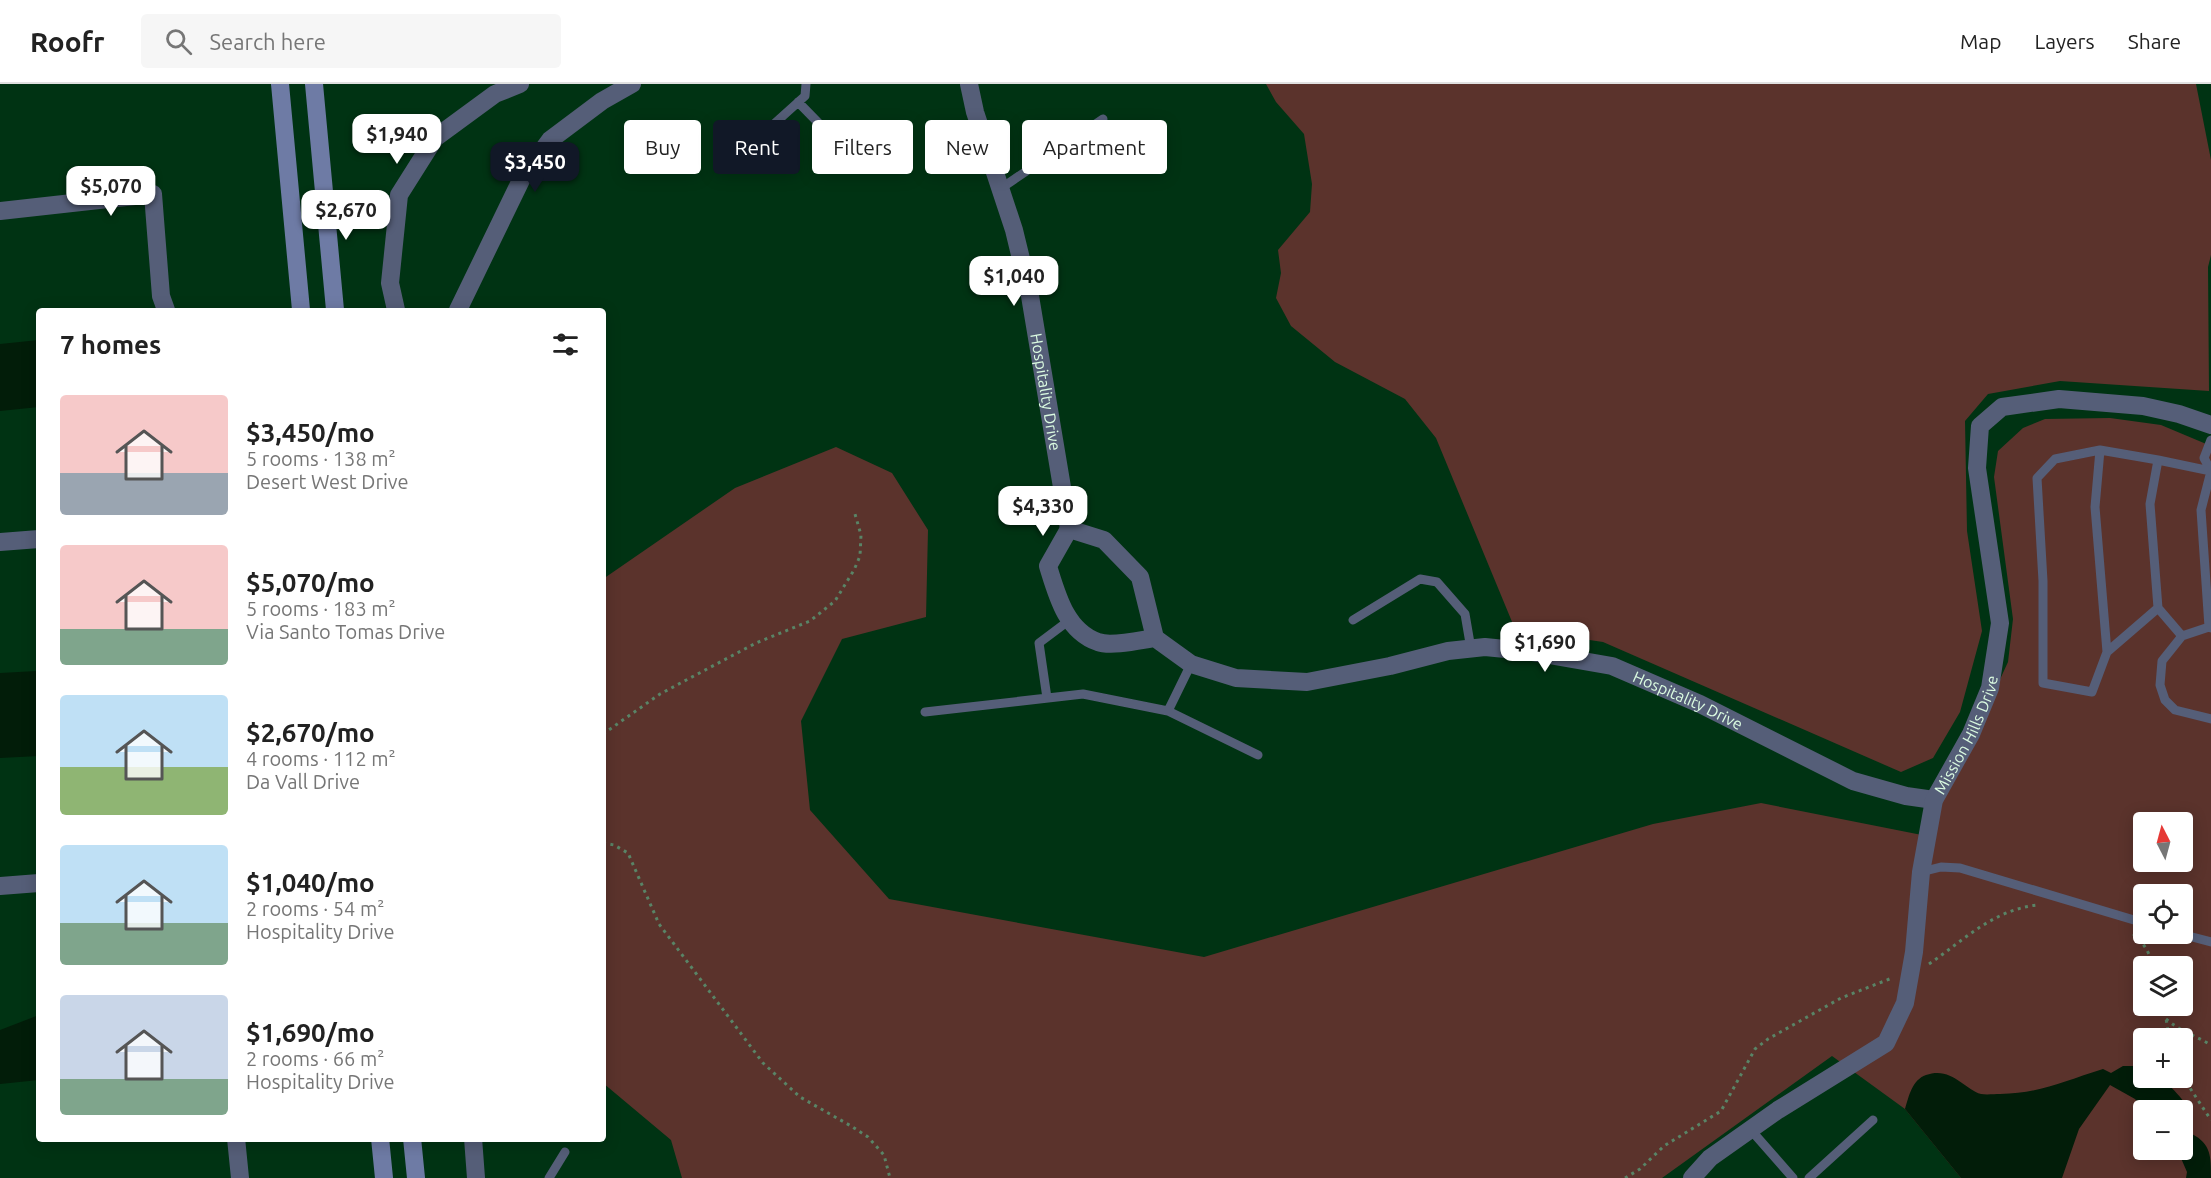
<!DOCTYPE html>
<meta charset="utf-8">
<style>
:root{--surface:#fff;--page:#f6f6f6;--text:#222;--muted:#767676;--line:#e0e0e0;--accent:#111827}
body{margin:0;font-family:Ubuntu,sans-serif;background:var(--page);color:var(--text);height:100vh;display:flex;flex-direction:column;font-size:22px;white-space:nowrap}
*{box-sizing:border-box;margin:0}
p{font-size:20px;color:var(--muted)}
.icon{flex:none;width:33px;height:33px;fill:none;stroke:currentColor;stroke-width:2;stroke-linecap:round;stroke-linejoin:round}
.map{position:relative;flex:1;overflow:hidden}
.details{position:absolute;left:36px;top:224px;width:570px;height:834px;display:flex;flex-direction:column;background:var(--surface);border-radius:6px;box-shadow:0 3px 15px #0003}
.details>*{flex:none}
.guide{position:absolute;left:624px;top:36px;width:570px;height:54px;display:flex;gap:12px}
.needle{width:39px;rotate:354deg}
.buttons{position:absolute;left:2133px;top:728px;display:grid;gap:12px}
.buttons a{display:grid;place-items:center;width:60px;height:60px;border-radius:6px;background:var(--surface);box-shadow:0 3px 15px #0003;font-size:30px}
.price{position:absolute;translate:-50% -51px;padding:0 14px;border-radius:12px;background:#fff;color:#222;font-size:20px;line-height:39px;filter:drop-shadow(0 2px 3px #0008)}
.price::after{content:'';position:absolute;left:50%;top:36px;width:18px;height:14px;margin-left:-9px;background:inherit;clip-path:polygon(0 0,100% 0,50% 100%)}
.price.on{background:var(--accent);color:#fff}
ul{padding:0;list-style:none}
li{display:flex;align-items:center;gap:18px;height:150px;padding:0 24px}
li span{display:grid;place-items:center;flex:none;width:168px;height:120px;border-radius:6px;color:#555}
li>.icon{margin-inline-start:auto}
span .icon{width:72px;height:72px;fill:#fffc;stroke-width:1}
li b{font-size:26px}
h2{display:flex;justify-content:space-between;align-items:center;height:72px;padding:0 24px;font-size:26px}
.tag{padding:0 21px;border-radius:6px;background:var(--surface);box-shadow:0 3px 15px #0003;font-size:21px;line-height:54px}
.tag.on{background:var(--accent);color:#fff}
header{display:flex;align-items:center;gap:36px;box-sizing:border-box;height:84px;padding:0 30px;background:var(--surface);border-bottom:2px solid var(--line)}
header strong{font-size:28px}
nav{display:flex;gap:33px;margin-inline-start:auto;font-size:21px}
.search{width:420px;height:54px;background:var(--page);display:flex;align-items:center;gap:15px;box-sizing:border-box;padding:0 21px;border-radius:6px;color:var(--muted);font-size:22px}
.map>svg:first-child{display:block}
.green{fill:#5b332c;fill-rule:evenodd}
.water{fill:#021d09}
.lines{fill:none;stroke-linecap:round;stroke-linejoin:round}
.path{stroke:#598466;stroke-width:3;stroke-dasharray:3 4.5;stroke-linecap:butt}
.lane{stroke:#555e78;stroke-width:9}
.street{stroke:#555e78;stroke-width:18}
.secondary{stroke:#6e7ba5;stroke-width:18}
.labels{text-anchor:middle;stroke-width:6;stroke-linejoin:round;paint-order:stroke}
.street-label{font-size:16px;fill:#dbfbe1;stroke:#001806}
</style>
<header>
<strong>Roofr</strong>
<div class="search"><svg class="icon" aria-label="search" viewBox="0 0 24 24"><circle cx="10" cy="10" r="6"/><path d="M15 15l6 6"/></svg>Search here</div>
<nav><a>Map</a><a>Layers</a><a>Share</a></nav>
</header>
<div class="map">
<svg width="2211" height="1094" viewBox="0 0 2211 1094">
<rect width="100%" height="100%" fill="#003313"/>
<path class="green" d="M1266,0H2196L2211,76V171L2208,183L2209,307L2060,297L1988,310L1965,337L1967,447L1982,547L1960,628L1933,674L1901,688L1603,558L1515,545L1436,354L1405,315L1335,278L1291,242L1276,214L1281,189L1278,166L1310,128L1312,100L1304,50L1276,18Z
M2110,334L2161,341L2211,362V1094H1961L1905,1025L1832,972L1662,1094H682L671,1056L603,999V495L735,404L836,363L892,389L928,446L926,533L842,555L801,637L810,726L889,815L1204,873L1653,740L1761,719L1932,753L1940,715L1985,628L2008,578L2013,535L1994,393L1998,367L2023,344L2045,335ZM2144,738H2182V777H2144ZM2144,810H2182V849H2144ZM2144,882H2182V921H2144ZM2144,954H2182V993H2144ZM2144,1026H2182V1065H2144Z"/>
<path class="water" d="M39,256V323L0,327V260Z
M37,587L39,672L0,674V589Z
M39,931V996L0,1000V946Z
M2123,982H2136L2143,984L2144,993H2161C2176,1009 2198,1026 2192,1050C2211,1060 2211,1072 2211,1094H2186L2187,1088L2177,1065H2182V1026H2144L2135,1015L2110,1001L2079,1045L2062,1094H1961L1905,1025C1909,1012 1912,996 1926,991C1951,982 1964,1005 1981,1010C1986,1011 1995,1010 2000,1010C2042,1009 2064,997 2103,985L2111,989Z"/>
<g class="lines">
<path class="path" d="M603,650L660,610L756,559L810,537L835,517L854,486L860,472L861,451L855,430
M603,759L614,761L628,769L659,840L763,979L800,1013L851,1042L868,1053L884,1071L890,1094
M2133,850C2144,857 2149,871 2155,882
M1929,880C1964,856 1993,826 2037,821
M2164,921L2169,954
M2166,935C2180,947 2196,952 2211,961
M2182,992L2211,1036
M1625,1094L1640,1085L1664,1062L1721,1027L1755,965L1768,955L1841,914L1892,894"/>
<path class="lane" d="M798,18L838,59
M735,75L805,12L806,0
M1000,105L1103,35
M2100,366L2095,423L2107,568
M2158,524L2107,568L2092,608L2043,599V497L2037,394L2055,375L2100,366L2158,376
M1353,536L1420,495L1437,498L1465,530L1471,565
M2209,543L2201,426L2211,387L2204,374L2211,356
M2211,544L2209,543L2182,552L2162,577L2160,601L2165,616L2175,626L2211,635
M2182,552L2158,524L2150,420L2158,376L2211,387
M1047,614L1039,559L1071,535
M1168,627L1191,580
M925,628L1083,610L1168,627L1258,671
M1921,788L1941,783L1960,784L2144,839
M2177,849L2211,858
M1750,1045L1793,1094
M549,1094L565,1068
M1809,1094L1873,1036"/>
<g class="street">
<path id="s1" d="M969,0L975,28L1014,146L1030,212L1069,445"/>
<path d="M0,127L153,110L161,212L166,226"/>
<path d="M396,226L390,199L399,111L435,54L495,10L520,0"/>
<path d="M458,226L522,94L550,56L602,17L632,0"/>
<path d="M0,458L39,455"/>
<path id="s2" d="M1155,554C1141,556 1111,563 1098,558C1066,547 1057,511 1048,482L1069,445L1104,456L1140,493L1155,554L1191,580L1236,594L1307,598L1390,582L1448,567L1485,563L1526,567L1612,582L1700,620L1853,697L1906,712L1934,716"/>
<path d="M0,802L39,799"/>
<path d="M236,1054L240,1094"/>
<path d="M473,1054L476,1094"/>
<path id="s3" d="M1692,1094L1710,1074L1778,1026L1886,959L1905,919L1914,868L1921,788L1934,716L1971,650L1990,604L2000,539L1977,384L1980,342L2002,323L2059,315L2143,322L2179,330L2211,341"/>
</g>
<path class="secondary" d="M280,0L301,226
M314,0L335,226
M380,1054L384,1094
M412,1054L416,1094"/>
</g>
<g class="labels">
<g class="street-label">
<text dy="6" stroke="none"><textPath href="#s1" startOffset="318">Hospitality Drive</textPath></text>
<text dy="6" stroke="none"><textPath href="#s2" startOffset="902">Hospitality Drive</textPath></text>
<text dy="6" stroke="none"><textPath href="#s3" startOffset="560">Mission Hills Drive</textPath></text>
</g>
</g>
</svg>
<div class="buttons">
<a><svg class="needle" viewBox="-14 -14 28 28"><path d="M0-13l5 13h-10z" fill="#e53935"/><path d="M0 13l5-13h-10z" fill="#767676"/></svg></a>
<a><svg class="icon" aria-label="locate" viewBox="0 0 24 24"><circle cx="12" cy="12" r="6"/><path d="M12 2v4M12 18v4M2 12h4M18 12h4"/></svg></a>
<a><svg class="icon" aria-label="layers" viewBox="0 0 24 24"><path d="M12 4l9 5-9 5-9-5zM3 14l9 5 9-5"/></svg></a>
<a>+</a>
<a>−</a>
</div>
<b class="price" style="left:397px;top:81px">$1,940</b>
<b class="price on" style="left:535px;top:109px">$3,450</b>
<b class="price" style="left:111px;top:133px">$5,070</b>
<b class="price" style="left:346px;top:157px">$2,670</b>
<b class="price" style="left:1014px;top:223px">$1,040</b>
<b class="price" style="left:1043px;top:453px">$4,330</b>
<b class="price" style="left:1545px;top:589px">$1,690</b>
<div class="guide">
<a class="tag">Buy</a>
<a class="tag on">Rent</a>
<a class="tag">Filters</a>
<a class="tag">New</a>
<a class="tag">Apartment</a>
</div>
<section class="details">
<h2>7 homes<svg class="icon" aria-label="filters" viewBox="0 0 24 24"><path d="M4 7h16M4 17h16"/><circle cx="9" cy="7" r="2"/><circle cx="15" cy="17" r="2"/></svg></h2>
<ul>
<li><span style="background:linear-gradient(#f6c9c9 65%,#9aa5b1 0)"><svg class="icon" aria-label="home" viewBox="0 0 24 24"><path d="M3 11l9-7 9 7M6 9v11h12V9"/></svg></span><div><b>$3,450/mo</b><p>5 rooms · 138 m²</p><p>Desert West Drive</p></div></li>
<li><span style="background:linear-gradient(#f6c9c9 70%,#7fa58c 0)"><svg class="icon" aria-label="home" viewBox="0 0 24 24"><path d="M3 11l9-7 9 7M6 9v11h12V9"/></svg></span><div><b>$5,070/mo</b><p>5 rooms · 183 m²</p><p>Via Santo Tomas Drive</p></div></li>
<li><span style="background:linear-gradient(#bfe0f5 60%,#8fb573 0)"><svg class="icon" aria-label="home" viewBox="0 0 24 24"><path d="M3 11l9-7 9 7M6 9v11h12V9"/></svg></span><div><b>$2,670/mo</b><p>4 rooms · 112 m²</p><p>Da Vall Drive</p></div></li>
<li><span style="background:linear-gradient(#bfe0f5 65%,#7fa58c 0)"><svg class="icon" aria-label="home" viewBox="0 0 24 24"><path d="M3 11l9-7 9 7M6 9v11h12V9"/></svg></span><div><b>$1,040/mo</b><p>2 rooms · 54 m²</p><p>Hospitality Drive</p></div></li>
<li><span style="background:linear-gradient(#c9d6e8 70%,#7fa58c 0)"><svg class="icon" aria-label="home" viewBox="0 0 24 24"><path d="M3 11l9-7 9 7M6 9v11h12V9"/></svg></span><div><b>$1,690/mo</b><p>2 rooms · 66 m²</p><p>Hospitality Drive</p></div></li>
</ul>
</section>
</div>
